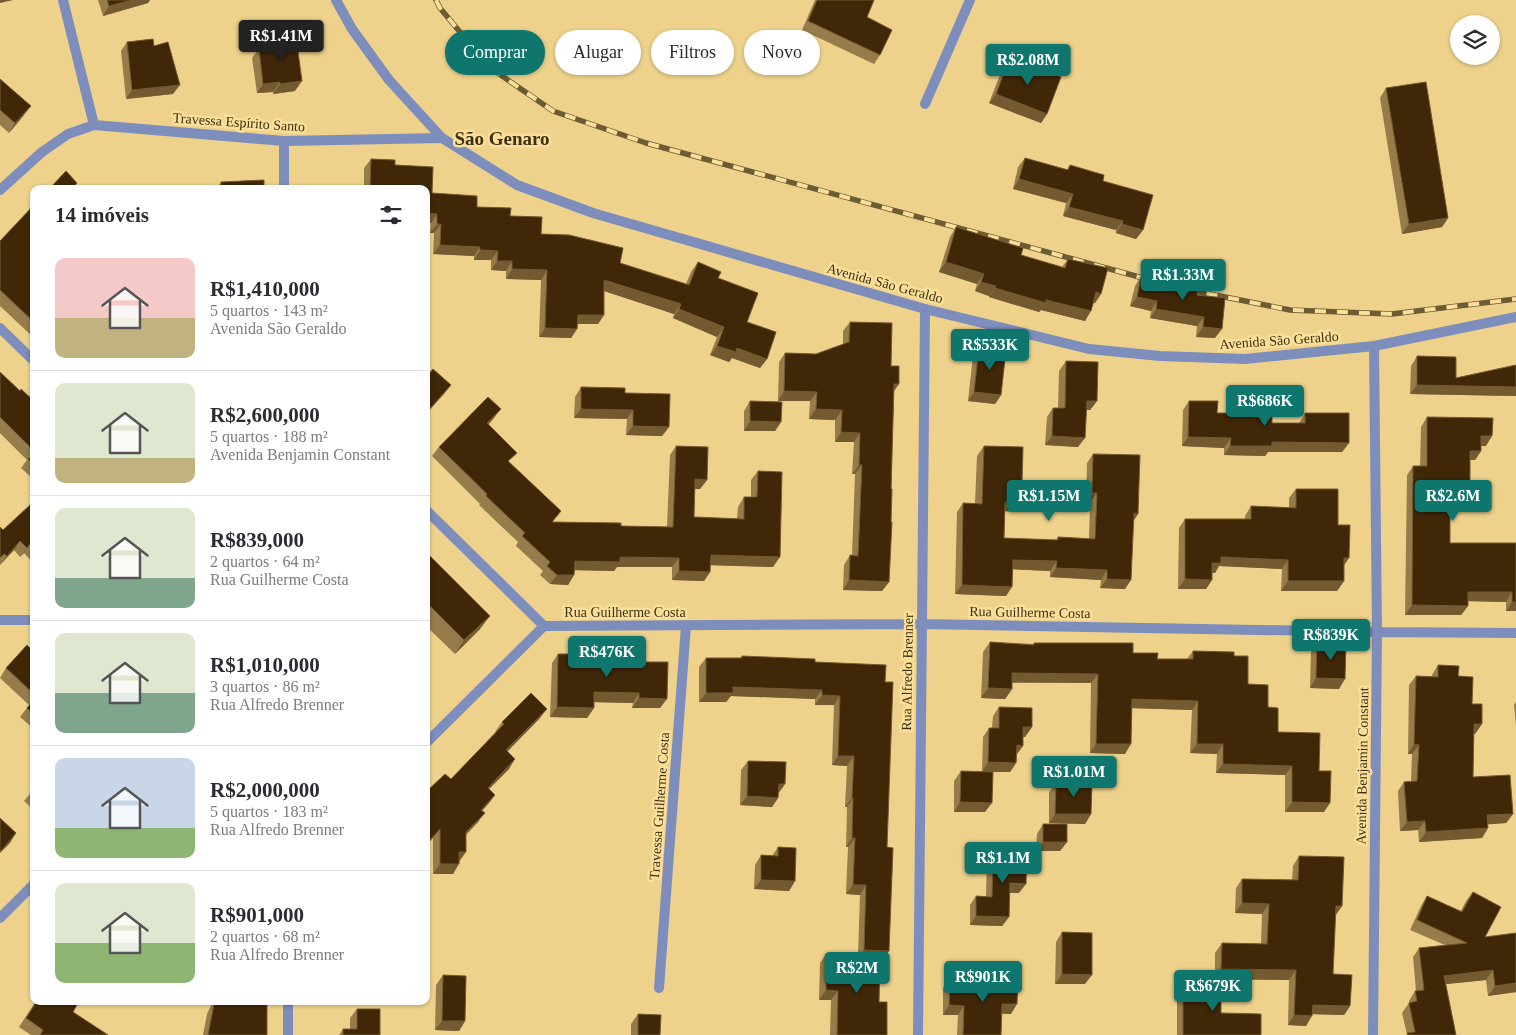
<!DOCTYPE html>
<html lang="pt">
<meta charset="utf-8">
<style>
:root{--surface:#fff;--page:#f2f2f3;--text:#2b2b33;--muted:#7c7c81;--line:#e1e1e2;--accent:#0f766e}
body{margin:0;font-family:Georgia,serif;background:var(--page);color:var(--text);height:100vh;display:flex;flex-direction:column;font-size:19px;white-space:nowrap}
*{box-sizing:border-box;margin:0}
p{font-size:16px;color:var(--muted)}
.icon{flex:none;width:28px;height:28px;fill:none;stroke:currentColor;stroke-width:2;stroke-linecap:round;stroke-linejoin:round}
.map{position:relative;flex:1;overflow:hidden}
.details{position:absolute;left:30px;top:185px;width:400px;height:820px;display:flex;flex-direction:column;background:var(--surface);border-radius:10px;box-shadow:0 1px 4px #0004}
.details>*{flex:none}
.hud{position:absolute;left:445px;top:30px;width:475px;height:45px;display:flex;gap:10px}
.buttons{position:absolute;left:1450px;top:15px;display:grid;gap:10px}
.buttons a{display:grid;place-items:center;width:50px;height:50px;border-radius:50%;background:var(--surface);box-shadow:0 1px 4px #0004;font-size:25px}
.price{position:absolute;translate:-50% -42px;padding:0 11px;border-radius:5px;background:var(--accent);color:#fff;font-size:16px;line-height:32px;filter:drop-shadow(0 1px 2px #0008)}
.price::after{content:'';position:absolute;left:50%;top:30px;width:15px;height:11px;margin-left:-8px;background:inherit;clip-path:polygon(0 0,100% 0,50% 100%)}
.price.on{background:#222;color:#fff}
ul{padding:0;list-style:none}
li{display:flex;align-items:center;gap:15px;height:125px;padding:0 25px}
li+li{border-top:1px solid var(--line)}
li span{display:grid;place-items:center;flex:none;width:140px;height:100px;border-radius:10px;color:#555}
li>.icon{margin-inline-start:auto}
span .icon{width:60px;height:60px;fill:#fffc;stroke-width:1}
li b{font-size:21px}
h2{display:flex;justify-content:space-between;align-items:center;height:60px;padding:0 25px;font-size:21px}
.tag{padding:0 18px;border-radius:22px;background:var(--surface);box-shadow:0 1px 4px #0004;font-size:18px;line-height:45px}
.tag.on{background:var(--accent);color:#fff}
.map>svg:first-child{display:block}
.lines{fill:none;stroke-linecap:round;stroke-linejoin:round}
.minor{stroke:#7d8ebd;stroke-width:10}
.tertiary{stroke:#7d8ebd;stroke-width:10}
.rail-casing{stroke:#6b5c34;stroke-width:5.5}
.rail{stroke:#fcdf99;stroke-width:4;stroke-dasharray:11;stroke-linecap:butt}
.wall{fill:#967c4a}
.shaded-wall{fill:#745a30}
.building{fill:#3f2708;stroke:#745a30}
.labels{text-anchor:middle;stroke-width:5;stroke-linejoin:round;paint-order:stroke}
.street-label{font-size:14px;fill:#3c3114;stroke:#fcdf99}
.district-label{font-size:19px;font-weight:bold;fill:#3c3114;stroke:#fcdf99}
</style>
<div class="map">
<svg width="1516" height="1035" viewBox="0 0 1516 1035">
<rect width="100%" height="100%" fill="#eed28c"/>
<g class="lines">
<path class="minor" d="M63,0L94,125
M925,104L970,0
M284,141V189
M0,190L42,152L68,134L94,125L284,141L442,138
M0,328L34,361
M426,510L544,626L426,743
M0,620H34
M544,626L922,624L1377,632L1516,633
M0,918L34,884
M659,988L686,626
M288,1035V1001
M918,1035L925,309
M1373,1035L1377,632L1374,346"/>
<path class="tertiary" d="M336,0L352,29L389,80L442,138L517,185L593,213L925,309L1089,349L1160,356L1245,359L1374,346L1516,317"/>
<g class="rail-casing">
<path id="rail" d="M436,0L440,8L489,67L553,111L646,143L1154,281
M1185,289L1290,310L1392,314L1516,299"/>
</g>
<use href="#rail" class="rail"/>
</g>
<path class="wall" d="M98,0H150L148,3L103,16Z
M815,0H874L867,17L880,55L874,64L802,30Z
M274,40L295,91L273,94V92L257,93L252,58L259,49L268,48Z
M127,42L154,46L173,94L126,99L121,51Z
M1010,57L1047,114L1041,123L989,103L1003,67Z
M0,79L24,115L9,133L0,125Z
M1386,88L1448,218L1442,227L1402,234L1380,98Z
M1025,158L1067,170L1070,165L1103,181L1143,230L1136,239L1116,233V230L1063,216L1066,203L1013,189L1018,167Z
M371,159L395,160V165L433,167L432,193L477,196V207L511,208L510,216L542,217L541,234L569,235L623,248L620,263L686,284L691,272L698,262L721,272L718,278L758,293L747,322L776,332L767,359L760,368L732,358L729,362L710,355L717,337L673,318L674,314L604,291V315L598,324H578L577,329L571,338L539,337L541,280L506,279V271L491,270V260H474V256L433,254L434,233H430L431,223H426V189H364V168Z
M221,182L264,189H216Z
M34,205V338L0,306V241Z
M956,227L1021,255L1062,267L1068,259L1101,294L1095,303H1094L1085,321L1041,310L1039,312L989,297V296L975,291L977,284L939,272L950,237Z
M1141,277L1175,284L1197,295L1215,338L1196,337L1197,326L1150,318L1151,311L1130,306L1135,286Z
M850,322L891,366L894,391L889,582L882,591L843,590L844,565L850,555H852L855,474H852L854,442H835V420L809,419L810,401H778L779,362L785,353L816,354L843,345V331Z
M979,347L1001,395L995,404L968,401L973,356Z
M1417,356L1456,378L1516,365V396L1410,394L1411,366Z
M1066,361L1097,401L1090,410H1086L1078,447L1045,445L1047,417L1053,408H1058L1059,371Z
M0,372L20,391L34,401V480L21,468L27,460L0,433Z
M581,387L625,393L669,427L662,436L626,435L627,419L574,418L575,397Z
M750,401L781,422L775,431H744V411Z
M1189,401L1217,413L1272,423H1299L1305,413L1349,443L1342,452H1268L1265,456L1224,455V448L1182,446L1183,410Z
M1427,417L1486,446H1481V451L1475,460H1470V499L1463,508H1450V543H1516V611H1506V602L1468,601V606L1461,615H1405L1407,475L1413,466H1420L1421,427Z
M494,418L489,424L510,463L554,522L621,526L667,527L670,455L676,446L707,480L700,489H695L694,517L737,519L738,507L744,497H751V480L758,471L773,567L710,565V572L704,581L672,580V567H617L614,571L574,570V575L568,585L550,584L540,575L543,571L516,546L518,542L479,505L480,504L432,456L439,447Z
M984,446L1022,483L1031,502L1025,512L1005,511L1004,538L1056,540L1058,537L1089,539L1090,502H1086L1087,463L1093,454L1138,514L1134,520L1125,589L1100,588L1101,580L1050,577V571L1013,569L1006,596L955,594L957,512L963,503H975L977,456Z
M1296,489L1338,525L1344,565V581L1337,591H1281L1282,569L1219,566L1215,573H1212V580L1206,589H1178L1179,528L1185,519H1245V516L1251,506L1289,508V498Z
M34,509V564L24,553L20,557L14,550L0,565V527L3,530Z
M426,552L480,629L455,654L426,626Z
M990,642L1033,644L1034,643L1133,653L1157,659H1187L1193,651L1234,656L1248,684L1268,707L1278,732L1319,771L1324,812H1285V775L1216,773L1217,754L1190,753L1192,710L1132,708L1125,754L1090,753L1091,683H1012V689L1005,699L981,698L983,652Z
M1317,642L1339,689L1310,688L1311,652Z
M34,652V729L20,717L29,705L0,678L6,668Z
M558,654L622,662L660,708H632L633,703L594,702V708L587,718L550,717L552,663Z
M742,656L815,662L885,682L887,847L889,951L882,960H880L879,1002L887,1035H830L831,1000H819L820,963L826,954L858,955L860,895L846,894L848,847H846L847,807H845L847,766L832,765L834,705H815V699L731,696L726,702H699V667L706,658H740Z
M1438,665L1458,676L1482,724L1475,734H1474L1473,777L1513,814L1506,823L1488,824V828L1482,838L1419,842L1418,830L1400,831L1398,791L1404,782L1411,781L1412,754H1408L1409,685L1416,676H1432V675Z
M1516,702V726L1514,705Z
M999,707L1032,727L1025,737H1023V746L1017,754L1016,763L1010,772H982L983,737L989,728H992L993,716Z
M540,718L507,752L509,769L489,789L495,795L488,804L482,811L478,822L466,835L459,862L453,874H433V838L451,779L496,732H495L502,722Z
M748,761L785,784L778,793V798L772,807L740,805L741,770Z
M961,771L985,812H954V781Z
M1056,783L1091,814L1085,824L1049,823V792Z
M34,789V810L24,801Z
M1043,824L1067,842L1060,851H1036L1037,834Z
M778,847L795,881L789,891L754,889L755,865L761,855L772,856Z
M993,852L1019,893H1010L1009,917L1002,926L970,925V905L976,896H986L987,861Z
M1299,856L1342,906L1335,916L1333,974L1350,1006L1344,1015L1312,1014L1306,1026L1288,1025L1289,980L1221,979V1013L1261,1035H1177V987L1183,978H1215V953L1222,943L1261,944L1262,914L1235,913L1236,888L1242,879L1292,880L1293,866Z
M1473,892L1485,937L1516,992L1488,996L1486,980L1446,984L1456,1035H1406L1407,1034L1402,1013L1409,1003V1001L1415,991H1416L1413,957L1419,948L1445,945L1410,930L1421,906L1427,896L1461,911L1466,901Z
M1062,932L1085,984H1055L1056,942Z
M34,946V954L30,952Z
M443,975L465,1021L459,1031L435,1030L436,985Z
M950,979L1011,1014H1002L1001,1035H957L958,1015H943V988Z
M36,1001H79L73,1012L108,1035H31L19,1027Z
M213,1001H265L267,1035H203L207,1014Z
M357,1009L380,1035H339L343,1029H350V1018Z
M638,1014L660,1035H631V1024Z"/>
<path class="shaded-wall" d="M0,0H13L0,3Z
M132,0H150L148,3L103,16L109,6Z
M302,81L295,91L273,94L280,84Z
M280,82L273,92L257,93L263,84Z
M180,85L173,94L126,99L132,90Z
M996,94L1047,114L1041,123L989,103Z
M31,106L24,115L9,133L15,123Z
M1019,179L1073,194L1066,203L1013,189Z
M1069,207L1123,221L1116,230L1063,216Z
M426,213L437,214L431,223H426Z
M1448,218L1442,227L1402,234L1409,224Z
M437,224H441L434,233H430Z
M1122,224L1143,230L1136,239L1116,233Z
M440,245L480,247L474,256L433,254Z
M480,250L498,251L491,260H474Z
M497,261H512L506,271L491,270Z
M946,262L984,274L977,284L939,272Z
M512,269L547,270L541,280L506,279Z
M604,280L681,304L674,314L598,289Z
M981,282L996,286L989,296L975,291Z
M995,288L1046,300L1091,311L1085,321L1041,310L1039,312L989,297Z
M1096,292L1101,294L1095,303L1090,302Z
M1137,297L1157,301L1151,311L1130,306Z
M679,309L724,327L717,337L673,318Z
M1156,309L1204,317L1197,326L1150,318Z
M578,315H604L598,324H571Z
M1203,327L1222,329L1215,338L1196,337Z
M545,328L577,329L571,338L539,337Z
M717,346L737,348L767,359L760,368L732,358L729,362L710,355Z
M894,384H899L892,394Z
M451,385L444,394L426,414V413Z
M1417,385L1516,387V396L1410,394Z
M784,391L817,392L810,401H778Z
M974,392L1001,395L995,404L968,401Z
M1087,401H1097L1090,410H1080Z
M501,409L494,418L481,432L487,423Z
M581,409L633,410L627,419L574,418Z
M816,409L842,410L835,420L809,419Z
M750,421L781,422L775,431H744Z
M633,426L669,427L662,436L626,435Z
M841,432L860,433L854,442H835Z
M1052,436L1085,438L1078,447L1045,445Z
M1481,436H1492L1486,446H1475Z
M1188,437L1231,438L1224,448L1182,446Z
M1272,442L1349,443L1342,452H1268L1265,456L1224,455L1230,446Z
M1470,451H1481L1475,460H1463Z
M859,465H862L855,474H852Z
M695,479L707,480L700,489H688Z
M1092,493H1097L1090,502H1086Z
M1450,499H1470L1463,508H1444Z
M1005,502H1031L1025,512L998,511Z
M1134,513L1138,514L1132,523Z
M20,541L14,550L0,565L7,556Z
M30,544L24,553L20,557L27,548Z
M711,555L780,557L773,567L704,565Z
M620,557L679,558L672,567H617L614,571L568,570L575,561Z
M1221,557L1288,560L1282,569L1219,566L1215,573H1206L1212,563Z
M1344,558H1349L1343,567Z
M1013,560L1057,561L1050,571L1007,569Z
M1056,568L1107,570L1101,580L1050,577Z
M679,571L710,572L704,581L672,580Z
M557,575H574L568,585L550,584Z
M1107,579L1131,580L1125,589L1100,588Z
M1185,579L1212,580L1206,589H1178Z
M849,580L889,582L882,591L843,590Z
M1288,581H1344L1337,591H1281Z
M962,585L1012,587L1006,596L955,594Z
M1468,592H1512L1506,602L1461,601Z
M1512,602H1516V611H1506Z
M1412,605L1468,606L1461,615H1405Z
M490,616L480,629L455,654L464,640Z
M1012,673L1098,674L1091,683L1006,682Z
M1316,678L1345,679L1339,689L1310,688Z
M733,687L822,690L815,699L731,696L726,702H699L706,693Z
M988,688L1012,689L1005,699L981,698Z
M594,692L639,693L633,703L588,702Z
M822,695L840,696L834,705H815Z
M639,698L667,699L660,708H632Z
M1132,699L1198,701L1192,710L1126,708Z
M557,707L594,708L587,718L550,717Z
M547,709L540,718L499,760L506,750Z
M1474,724H1482L1475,734H1468Z
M1023,727H1032L1025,737L1016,736Z
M1096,744H1131L1125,754L1090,753Z
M1197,744H1223L1217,754L1190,753Z
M1414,744L1419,745L1412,754H1408Z
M1017,745L1023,746L1016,755Z
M838,756H854L847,766L832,765Z
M515,759L509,769L481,797L488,788Z
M988,762L1016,763L1010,772H982Z
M1223,764L1292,766L1285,775L1216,773Z
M779,784H785L778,794Z
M495,795L488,804L475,819L481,810Z
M747,796L778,798L772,807L740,805Z
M852,798H853L847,807H845Z
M960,802L992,803L985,812H954Z
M1292,802L1330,803L1324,812H1285Z
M485,813L478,822L459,841L466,832Z
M1055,814H1091L1085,824L1049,823Z
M1513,814L1506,823L1481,825L1487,815Z
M1425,821L1418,830L1400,831L1407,822Z
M1488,828L1482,838L1419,842L1426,832Z
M440,829L433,838L426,846V844Z
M16,833L10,843L0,853V851Z
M852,838H855L848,847H846Z
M1043,842H1067L1060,851H1036Z
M459,852H466L459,862Z
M440,864H459L453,874H433Z
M761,880L795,881L789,891L754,889Z
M1010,883L1026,884L1019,893L1003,892Z
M853,885H866L860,895L846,894Z
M1242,903L1269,904L1262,914L1235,913Z
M1336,906H1342L1335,916Z
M976,916L1009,917L1002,926L970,925Z
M864,950L889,951L882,960L858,959Z
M1221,969L1296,970L1289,980L1215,979Z
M1493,970L1486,980L1437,985L1444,976Z
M1062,974L1092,975L1085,984H1055Z
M1516,983V992L1488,996L1495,986Z
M826,990L838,991L831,1000H819Z
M1002,1004H1017L1011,1014L996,1013Z
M949,1005L964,1006L958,1015H943Z
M1313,1005L1350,1006L1344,1015L1306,1014Z
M1294,1015L1312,1016L1306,1026L1288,1025Z
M442,1021H465L459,1031L435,1030Z"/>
<path class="building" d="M107,0H132L109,6Z
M817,0H874L867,17L892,30L880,55L808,21Z
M296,37L302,81L280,84V82L263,84L259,49L275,47L274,40Z
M153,39L154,46L168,42L180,85L132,90L127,42Z
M1010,57L1061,77L1047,114L996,94Z
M0,79L31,106L15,123L0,110Z
M1426,82L1448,218L1409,224L1386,88Z
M1025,158L1068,170L1070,165L1104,175L1103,181L1153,195L1143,230L1122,224L1123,221L1069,207L1073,194L1019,179Z
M371,159L395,160V165L433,167L432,193L477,196V207L511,208L510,216L542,217L541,234L569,235L623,248L620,263L689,285L698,262L721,272L718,278L758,293L747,322L776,332L767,359L737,348L736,352L717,346L724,327L679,309L681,304L604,280V315H578L577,329L545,328L547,270L512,269V261H497L498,251L480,250V247L440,245L441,224H437V214L426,213V189H370Z
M66,171L77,183L72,189H49Z
M264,180V189H221V182Z
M34,205V322L0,290V241Z
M956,227L1023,248L1021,255L1065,268L1068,259L1108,268L1101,294L1096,292L1091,311L1046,300V303L995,288L996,286L981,282L984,274L946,262Z
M1141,277L1175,282V284L1198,288L1197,295L1225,298L1222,329L1203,327L1204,317L1156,309L1157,301L1137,297Z
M850,322L892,323L891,366H899V384H894L891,489H892L891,522H892L889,582L849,580L850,555L858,556L862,465H859L860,433L841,432L842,410L816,409L817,392L784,391L785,353L816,354L849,342Z
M979,347L1006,350L1001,395L974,392Z
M1417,356L1456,357V378L1516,365V387L1417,385Z
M1066,361L1098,362L1097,401H1087L1085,438L1052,436L1053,408H1065Z
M433,369L451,385L426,413V377Z
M0,372L20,391L21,389L34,401V451L0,417Z
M581,387L625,388V393L670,394L669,427L633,426V410L581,409Z
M488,397L501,409L487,423L517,453L508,461L561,511L552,522L621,523V526L673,527L676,446L708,447L707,480L695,479L694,517L744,519V497H757L758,471L782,472L780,557L711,555L710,572L679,571V558L620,557V562L575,561L574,575H557L547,566L550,562L522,536L525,533L486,496L487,494L439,447Z
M750,401L782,402L781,422L750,421Z
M1189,401H1218L1217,413H1272V423H1305V413H1349V443L1272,442V446H1230L1231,438L1188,437Z
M1427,417L1493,418L1492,436H1481V451H1470V499H1450V543H1516V602H1512V592H1468V606L1412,605L1413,466H1427Z
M984,446L1023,447L1022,483H1031V502H1005L1004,538L1058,540V537L1095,539L1097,493H1092L1093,454L1140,455L1138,514L1134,513L1131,580L1107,579V570L1056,568L1057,561L1013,560L1012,587L962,585L963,503L982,504Z
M34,453V465L28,459Z
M1296,489H1338V525H1350L1349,558H1344V581H1288V560L1221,557V563H1212V580L1185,579V519H1251V506L1296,508Z
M30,505L34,509V548L30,544L27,548L20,541L7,556L4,554L0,558V527L3,530Z
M426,552L490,616L464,640L426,602Z
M990,642L1034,645V643H1133V653H1158L1157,659H1193V651L1234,652V656H1248V684L1268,685V707L1278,708V732L1320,733L1319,771H1331L1330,803L1292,802V766L1223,764V744H1197L1198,701L1132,699L1131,744H1096L1098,674L1012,673V689L988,688Z
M1317,642L1346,643L1345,679L1316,678Z
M27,645L34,652V694L6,668Z
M558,654H623L622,662H668L667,699L639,698V693L594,692V708L557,707Z
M742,656L815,659V662L886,665L885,682H893L887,847L893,848L889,951L864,950L866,885H853L855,838H852L853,798H852L854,756H838L840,696L822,695V690L733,687V693H706V658H742Z
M1438,665L1459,666L1458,676L1473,677L1472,704H1482V724H1474L1473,777L1510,775L1513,814L1487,815L1488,828L1426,832L1425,821L1407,822L1404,782L1417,781L1419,745L1414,744L1416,676L1438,677Z
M531,693L547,709L506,750L515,759L488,788L495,795L481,810L485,813L466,832V852H459V864H440V829L426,844V792L445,774L451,779L504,724L502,722Z
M34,700V714L27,708Z
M999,707L1032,708V727H1023V746L1017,745L1016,763L988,762L989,728H999Z
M748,761L786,762L785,784H779L778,798L747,796Z
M961,771L993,772L992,803L960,802Z
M1056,783H1092L1091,814H1055Z
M34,789V794L31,792Z
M0,818L16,833L1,851L0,850Z
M1043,824H1067V842H1043Z
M778,847L796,848L795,881L761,880V855L778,856Z
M993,852L1027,853L1026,884L1010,883L1009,917L976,916V896L992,897Z
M1299,856L1344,857L1342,906H1336L1333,974L1352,975L1350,1006L1313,1005L1312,1016L1294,1015L1296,970L1221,969L1222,943L1267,944L1269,904L1242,903V879L1298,880Z
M1473,892L1501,907L1485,937L1516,933V983L1495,986L1493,970L1444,976L1456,1035H1408L1407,1033L1415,1032L1409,1003L1417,1001L1415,991L1424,990L1419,948L1467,943L1417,920L1427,896L1462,912Z
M1062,932L1092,933V975L1062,974Z
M826,954L880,956L879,1002H887V1035H837L838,991L826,990Z
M443,975L466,976L465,1021H442Z
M1183,978H1221V1013L1261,1014V1035H1183Z
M950,979L1018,980L1017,1004H1002L1001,1035H963L964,1006L949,1005Z
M37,1001H79L73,1012L108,1035H40L43,1030L26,1018Z
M215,1001H265L267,1003V1035H208L214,1004Z
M357,1009H380V1035H343V1029H357Z
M638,1014L661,1015L660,1035H638Z"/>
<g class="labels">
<g class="street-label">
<text transform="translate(239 122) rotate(4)" y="5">Travessa Espírito Santo</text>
<text transform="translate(885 283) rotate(15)" y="5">Avenida São Geraldo</text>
<text transform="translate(1279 340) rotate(-4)" y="5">Avenida São Geraldo</text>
<text x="625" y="617">Rua Guilherme Costa</text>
<text transform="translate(1030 612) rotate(1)" y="5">Rua Guilherme Costa</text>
<text transform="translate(907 672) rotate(-89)" y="5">Rua Alfredo Brenner</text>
<text transform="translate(1362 766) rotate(-89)" y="5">Avenida Benjamin Constant</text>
<text transform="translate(659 806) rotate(-86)" y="5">Travessa Guilherme Costa</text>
</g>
<g class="district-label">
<text x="502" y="145">São Genaro</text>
</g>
</g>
</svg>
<div class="buttons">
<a><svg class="icon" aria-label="layers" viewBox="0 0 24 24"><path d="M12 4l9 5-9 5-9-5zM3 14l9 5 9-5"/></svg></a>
</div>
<b class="price on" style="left:281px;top:62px">R$1.41M</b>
<b class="price" style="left:1028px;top:86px">R$2.08M</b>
<b class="price" style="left:1183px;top:301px">R$1.33M</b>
<b class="price" style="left:990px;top:371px">R$533K</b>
<b class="price" style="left:1265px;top:427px">R$686K</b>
<b class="price" style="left:1049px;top:522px">R$1.15M</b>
<b class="price" style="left:1453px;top:522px">R$2.6M</b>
<b class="price" style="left:1331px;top:661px">R$839K</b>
<b class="price" style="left:607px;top:678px">R$476K</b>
<b class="price" style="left:1074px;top:798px">R$1.01M</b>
<b class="price" style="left:1003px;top:884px">R$1.1M</b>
<b class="price" style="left:857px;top:994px">R$2M</b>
<b class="price" style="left:983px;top:1003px">R$901K</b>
<b class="price" style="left:1213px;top:1012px">R$679K</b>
<div class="hud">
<a class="tag on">Comprar</a>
<a class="tag">Alugar</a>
<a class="tag">Filtros</a>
<a class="tag">Novo</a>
</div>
<section class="details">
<h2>14 imóveis<svg class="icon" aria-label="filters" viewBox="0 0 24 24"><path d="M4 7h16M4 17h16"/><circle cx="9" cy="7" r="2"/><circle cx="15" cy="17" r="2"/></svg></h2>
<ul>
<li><span style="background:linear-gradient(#f6c9c9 60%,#c2b280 0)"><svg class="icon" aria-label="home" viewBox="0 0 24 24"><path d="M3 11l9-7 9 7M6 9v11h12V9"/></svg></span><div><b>R$1,410,000</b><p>5 quartos · 143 m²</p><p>Avenida São Geraldo</p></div></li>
<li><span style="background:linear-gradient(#dfe7d0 75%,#c2b280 0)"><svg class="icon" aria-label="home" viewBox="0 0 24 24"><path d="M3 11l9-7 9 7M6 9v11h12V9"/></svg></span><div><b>R$2,600,000</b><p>5 quartos · 188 m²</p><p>Avenida Benjamin Constant</p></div></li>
<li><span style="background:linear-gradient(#dfe7d0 70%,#7fa58c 0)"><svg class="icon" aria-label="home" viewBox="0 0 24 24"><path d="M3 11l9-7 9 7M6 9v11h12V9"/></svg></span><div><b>R$839,000</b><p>2 quartos · 64 m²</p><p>Rua Guilherme Costa</p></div></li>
<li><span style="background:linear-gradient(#dfe7d0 60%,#7fa58c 0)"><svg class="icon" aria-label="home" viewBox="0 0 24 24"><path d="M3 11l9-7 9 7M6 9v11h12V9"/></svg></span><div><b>R$1,010,000</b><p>3 quartos · 86 m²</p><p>Rua Alfredo Brenner</p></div></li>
<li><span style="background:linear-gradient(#c9d6e8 70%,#8fb573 0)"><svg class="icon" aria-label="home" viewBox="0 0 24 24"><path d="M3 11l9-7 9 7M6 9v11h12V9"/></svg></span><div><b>R$2,000,000</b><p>5 quartos · 183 m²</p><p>Rua Alfredo Brenner</p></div></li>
<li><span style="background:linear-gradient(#dfe7d0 60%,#8fb573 0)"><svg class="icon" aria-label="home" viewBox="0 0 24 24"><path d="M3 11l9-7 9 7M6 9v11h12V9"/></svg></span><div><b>R$901,000</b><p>2 quartos · 68 m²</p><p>Rua Alfredo Brenner</p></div></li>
</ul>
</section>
</div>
